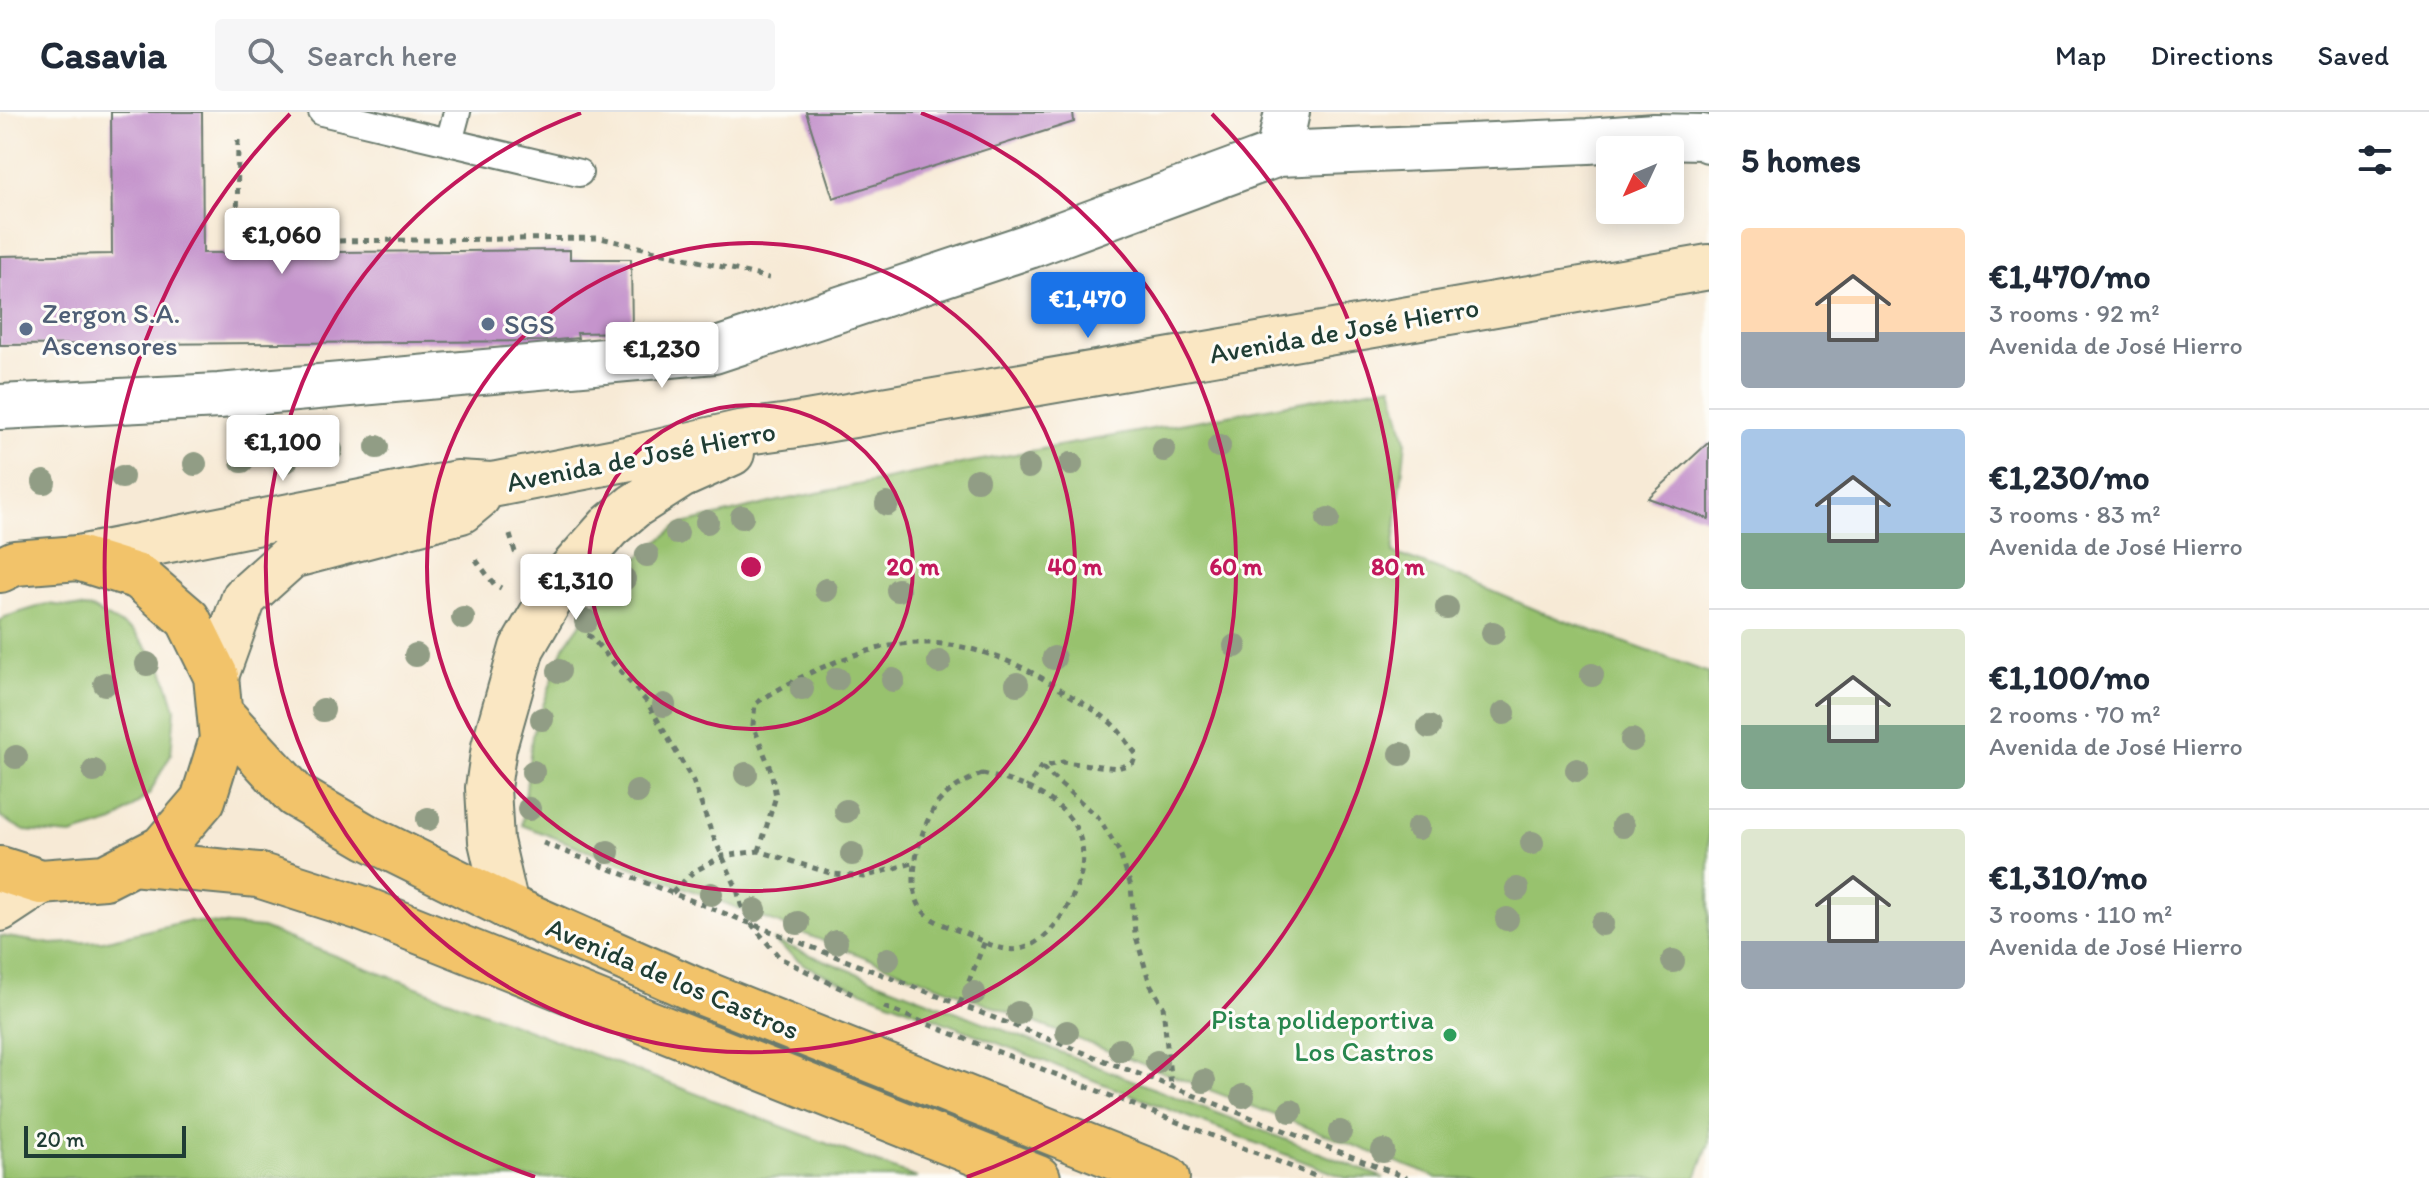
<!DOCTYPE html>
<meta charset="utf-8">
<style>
:root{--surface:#fff;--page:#f6f6f7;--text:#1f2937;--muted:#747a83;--line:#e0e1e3;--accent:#1a73e8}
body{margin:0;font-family:Itim,sans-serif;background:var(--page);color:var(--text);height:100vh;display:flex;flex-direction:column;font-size:30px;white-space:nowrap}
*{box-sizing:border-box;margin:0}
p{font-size:26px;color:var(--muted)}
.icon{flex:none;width:44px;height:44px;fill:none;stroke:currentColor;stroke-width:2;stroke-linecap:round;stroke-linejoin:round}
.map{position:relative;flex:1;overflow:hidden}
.side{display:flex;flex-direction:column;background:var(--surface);width:720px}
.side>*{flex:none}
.needle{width:52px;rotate:226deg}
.tools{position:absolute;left:1596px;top:24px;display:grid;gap:16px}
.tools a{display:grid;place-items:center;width:88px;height:88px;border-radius:8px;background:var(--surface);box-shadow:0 4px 20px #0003;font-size:40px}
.scale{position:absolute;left:24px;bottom:20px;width:162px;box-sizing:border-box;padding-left:8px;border:4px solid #1f3d34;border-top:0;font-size:22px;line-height:28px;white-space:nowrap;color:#1f3d34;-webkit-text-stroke:6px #fdfcf7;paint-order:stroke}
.price{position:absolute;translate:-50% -68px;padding:0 18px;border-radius:8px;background:#fff;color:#222;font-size:26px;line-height:52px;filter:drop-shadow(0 2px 4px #0008)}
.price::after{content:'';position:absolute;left:50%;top:48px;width:24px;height:18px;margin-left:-12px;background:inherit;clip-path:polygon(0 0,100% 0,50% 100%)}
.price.on{background:var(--accent);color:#fff}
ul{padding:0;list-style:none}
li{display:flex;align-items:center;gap:24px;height:200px;padding:0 32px}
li+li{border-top:2px solid var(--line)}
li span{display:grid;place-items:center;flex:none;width:224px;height:160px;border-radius:8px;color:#555}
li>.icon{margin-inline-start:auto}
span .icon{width:96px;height:96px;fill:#fffc;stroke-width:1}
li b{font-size:34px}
h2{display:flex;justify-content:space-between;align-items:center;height:96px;padding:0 32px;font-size:34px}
header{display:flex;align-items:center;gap:48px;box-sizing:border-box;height:112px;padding:0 40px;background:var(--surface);border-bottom:2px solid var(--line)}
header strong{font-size:38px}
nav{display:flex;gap:44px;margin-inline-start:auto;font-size:28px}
.search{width:560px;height:72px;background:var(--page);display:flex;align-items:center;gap:20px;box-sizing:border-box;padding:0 28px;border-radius:8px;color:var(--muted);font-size:30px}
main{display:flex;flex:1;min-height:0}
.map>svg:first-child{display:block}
.green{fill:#98c26e;stroke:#5c8051;stroke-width:2}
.building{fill:#c594cc}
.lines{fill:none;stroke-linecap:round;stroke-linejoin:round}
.service-casing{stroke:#6b7a6d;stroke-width:30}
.minor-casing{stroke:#6b7a6d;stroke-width:48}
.secondary-casing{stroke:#6b7a6d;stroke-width:48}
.primary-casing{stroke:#6b7a6d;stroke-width:48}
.path{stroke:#6b7a6d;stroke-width:5;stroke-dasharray:6 6;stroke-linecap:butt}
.service{stroke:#fff;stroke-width:26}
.minor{stroke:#fff;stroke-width:44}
.secondary{stroke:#fae7c3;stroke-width:44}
.primary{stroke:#f2c36a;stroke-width:44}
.tree{fill:#919d85}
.ring{fill:none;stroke:#c2185b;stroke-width:4}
.service-dot{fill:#5c6f8a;stroke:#fdfcf7;stroke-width:3}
.leisure-dot{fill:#2e9e5b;stroke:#fdfcf7;stroke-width:3}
.labels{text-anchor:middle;stroke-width:6;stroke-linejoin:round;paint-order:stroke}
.service-label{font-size:28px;fill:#4e5e75;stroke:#fdfcf7;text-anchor:start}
.street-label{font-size:28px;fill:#1f3d34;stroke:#fdfcf7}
.leisure-label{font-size:28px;fill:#27864d;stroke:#fdfcf7;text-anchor:end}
.centre{fill:#c2185b;stroke:#fdfcf7;stroke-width:4}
.ring-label{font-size:24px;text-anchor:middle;font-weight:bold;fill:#c2185b;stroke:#fdfcf7;stroke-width:6;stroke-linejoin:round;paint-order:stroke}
</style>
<header>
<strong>Casavia</strong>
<div class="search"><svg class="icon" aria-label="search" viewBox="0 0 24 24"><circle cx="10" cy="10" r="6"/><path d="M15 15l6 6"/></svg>Search here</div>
<nav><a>Map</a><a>Directions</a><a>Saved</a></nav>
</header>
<main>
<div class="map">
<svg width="1709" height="1066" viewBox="0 0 1709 1066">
<rect width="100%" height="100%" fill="#fdfcf7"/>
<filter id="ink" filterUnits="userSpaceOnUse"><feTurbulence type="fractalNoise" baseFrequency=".0125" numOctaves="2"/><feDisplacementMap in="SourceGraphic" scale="16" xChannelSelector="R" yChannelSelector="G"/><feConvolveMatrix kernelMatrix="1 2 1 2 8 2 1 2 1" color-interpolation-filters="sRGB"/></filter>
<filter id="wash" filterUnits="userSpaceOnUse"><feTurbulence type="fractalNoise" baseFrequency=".006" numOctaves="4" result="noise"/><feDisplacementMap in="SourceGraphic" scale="32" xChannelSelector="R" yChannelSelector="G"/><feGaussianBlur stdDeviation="1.8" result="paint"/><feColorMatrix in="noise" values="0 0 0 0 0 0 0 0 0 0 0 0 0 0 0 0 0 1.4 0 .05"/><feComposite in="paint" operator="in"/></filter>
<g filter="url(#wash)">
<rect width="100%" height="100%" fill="#f7ead6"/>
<path class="green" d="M1392,273L1406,329L1393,441L1459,465L1546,502L1709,561V1031L1696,1066H1438L522,713L532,624L564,535L600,485L638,446L679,413L778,389L966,351Z
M47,492L93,497L133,519L162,554L175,597L171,642L149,682L114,710L71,723L25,719L0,705V509L5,505Z
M187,809L262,816L917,1066H0V824L52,832L103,829Z
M772,828L1384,1066H1346L858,877L806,854Z"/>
<g id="blocks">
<path class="building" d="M111,0H202L203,141L570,138V147H631L632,220L577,221L578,226L546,229L0,233V144L112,142Z
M806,0H1073L1074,10L833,86Z
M1709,330V407L1648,386Z"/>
</g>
</g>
<g filter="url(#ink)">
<use href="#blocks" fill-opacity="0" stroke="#6b7a6d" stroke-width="2"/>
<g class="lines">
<g class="service-casing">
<path id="service" d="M322,0L579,61
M449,30L457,0"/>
</g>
<g class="minor-casing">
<path id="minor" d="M1278,42L1287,0
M0,295L219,284L714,239L1029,134L1278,42L1588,29L1654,24L1703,25L1709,28"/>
</g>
<g class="secondary-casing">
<path id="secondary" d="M78,446L457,371L492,373L641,344L739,321L790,314L1709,155
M216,564L244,486L291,444L461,399L478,385
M506,794L491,729L488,676L494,635L522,536L561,469L609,415L634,394L681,364L732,341
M0,797L41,770"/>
</g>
<g class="primary-casing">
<path id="primary" d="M0,458L15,451L78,446L139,465L188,507L216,564L222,627L203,688L162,736L105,765L41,770L0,757
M220,601L295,683L367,725L506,794L698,879L1167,1066
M132,751L258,763L361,796L1038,1066"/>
</g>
<path class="path" d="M238,28L237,130L601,126L769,166
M510,423L515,440L519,442
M476,448L494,472L501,476
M587,523L591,525L647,590L693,669L711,719L737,777L741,793L753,814L780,846L852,882
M1042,656L1098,705L1119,739L1131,774L1135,821L1150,872L1163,894L1171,974
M982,662C1049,675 1109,713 1071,788C1061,808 1043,833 1020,837C1001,841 979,827 962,820C948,814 930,810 921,796C904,772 921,714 937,692C949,677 965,669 982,662Z
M543,731L1407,1066
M759,739L776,684L771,659L753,613L755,592C798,563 867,531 920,531C970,530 1021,551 1063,579C1080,590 1104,602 1118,618C1124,625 1130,634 1136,642L1133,651L1118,656L1063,650L1041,655L1027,676
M672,781L693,760L723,744L759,739L833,762L864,765L916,750
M960,892L985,829
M884,895L1320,1066"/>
<use href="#service" class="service"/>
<use href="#minor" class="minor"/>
<use href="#secondary" class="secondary"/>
<use href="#primary" class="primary"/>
</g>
<g class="tree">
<circle cx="1219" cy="334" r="12"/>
<circle cx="377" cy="335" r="12"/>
<circle cx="331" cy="338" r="12"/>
<circle cx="1164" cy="338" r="12"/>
<circle cx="242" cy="349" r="12"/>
<circle cx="286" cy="349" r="12"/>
<circle cx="195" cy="352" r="12"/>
<circle cx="1071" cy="352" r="12"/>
<circle cx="1028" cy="355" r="12"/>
<circle cx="122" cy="365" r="12"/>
<circle cx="977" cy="368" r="12"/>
<circle cx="44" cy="370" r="12"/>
<circle cx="887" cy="392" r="12"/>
<circle cx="742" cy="405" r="12"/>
<circle cx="1328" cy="407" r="12"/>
<circle cx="707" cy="410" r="12"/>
<circle cx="677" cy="421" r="12"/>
<circle cx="647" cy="443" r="12"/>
<circle cx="624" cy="467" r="12"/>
<circle cx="826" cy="478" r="12"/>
<circle cx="898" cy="478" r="12"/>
<circle cx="1447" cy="496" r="12"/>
<circle cx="463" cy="506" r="12"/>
<circle cx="586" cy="509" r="12"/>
<circle cx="1493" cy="521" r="12"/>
<circle cx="1235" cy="534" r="12"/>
<circle cx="416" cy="543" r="12"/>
<circle cx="1054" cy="546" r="12"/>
<circle cx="939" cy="550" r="12"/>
<circle cx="147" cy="552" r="12"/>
<circle cx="559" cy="559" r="12"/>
<circle cx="1592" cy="563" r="12"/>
<circle cx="837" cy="567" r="12"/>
<circle cx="893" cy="568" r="12"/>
<circle cx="105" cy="572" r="12"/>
<circle cx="1017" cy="572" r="12"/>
<circle cx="802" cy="577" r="12"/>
<circle cx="664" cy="593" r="12"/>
<circle cx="323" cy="598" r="12"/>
<circle cx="1504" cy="601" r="12"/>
<circle cx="542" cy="607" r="12"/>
<circle cx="1429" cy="615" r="12"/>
<circle cx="1632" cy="628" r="12"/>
<circle cx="1401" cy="642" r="12"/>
<circle cx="16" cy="645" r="12"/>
<circle cx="1577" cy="658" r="12"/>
<circle cx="94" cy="659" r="12"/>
<circle cx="533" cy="660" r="12"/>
<circle cx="746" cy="662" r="12"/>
<circle cx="637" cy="680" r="12"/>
<circle cx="529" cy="697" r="12"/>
<circle cx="846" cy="699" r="12"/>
<circle cx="428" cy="707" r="12"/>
<circle cx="1623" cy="714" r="12"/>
<circle cx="1418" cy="716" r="12"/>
<circle cx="1532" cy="731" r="12"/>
<circle cx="608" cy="740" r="12"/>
<circle cx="852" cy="742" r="12"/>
<circle cx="1517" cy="777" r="12"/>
<circle cx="711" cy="782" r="12"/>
<circle cx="755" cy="798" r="12"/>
<circle cx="1507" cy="807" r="12"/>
<circle cx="798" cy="811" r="12"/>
<circle cx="1602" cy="812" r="12"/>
<circle cx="836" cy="830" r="12"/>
<circle cx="888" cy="847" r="12"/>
<circle cx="1673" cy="849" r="12"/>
<circle cx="974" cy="881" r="12"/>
<circle cx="1018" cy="901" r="12"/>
<circle cx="1067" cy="920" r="12"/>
<circle cx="1120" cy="938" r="12"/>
<circle cx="1157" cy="950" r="12"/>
<circle cx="1204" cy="969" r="12"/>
<circle cx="1243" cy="984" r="12"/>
<circle cx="1291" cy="999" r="12"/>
<circle cx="1340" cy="1020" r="12"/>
<circle cx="1383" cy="1039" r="12"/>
</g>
</g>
<g class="ring">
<circle cx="751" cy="455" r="162"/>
<circle cx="751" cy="455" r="324"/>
<path d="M921 1A485 485 0 1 1 581 1"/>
<path d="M535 1065A647 647 0 0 1 290 2M1212 2A647 647 0 0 1 967 1065"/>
</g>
<g class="service-dot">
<circle cx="488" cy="212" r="8"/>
<circle cx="26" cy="217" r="8"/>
</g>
<circle class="leisure-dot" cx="1450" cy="923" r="8"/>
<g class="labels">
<g class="service-label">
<text x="42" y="211">Zergon S.A.<tspan x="42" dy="32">Ascensores</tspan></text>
<text x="504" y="222">SGS</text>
</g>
<g class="street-label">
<text transform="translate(1344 218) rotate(-10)" y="10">Avenida de José Hierro</text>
<text transform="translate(641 344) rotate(-11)" y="10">Avenida de José Hierro</text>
<text transform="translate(673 866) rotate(23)" y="10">Avenida de los Castros</text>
</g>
<g class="leisure-label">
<text x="1434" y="917">Pista polideportiva<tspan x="1434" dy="32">Los Castros</tspan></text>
</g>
</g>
<circle cx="751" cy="455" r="12" class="centre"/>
<g class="ring-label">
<text x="913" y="463">20 m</text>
<text x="1075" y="463">40 m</text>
<text x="1236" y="463">60 m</text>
<text x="1398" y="463">80 m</text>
</g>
</svg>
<div class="tools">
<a><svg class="needle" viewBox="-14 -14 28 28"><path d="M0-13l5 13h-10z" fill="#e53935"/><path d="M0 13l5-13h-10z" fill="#747a83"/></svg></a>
</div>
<div class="scale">20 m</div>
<b class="price" style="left:282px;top:164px">€1,060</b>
<b class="price on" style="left:1088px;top:228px">€1,470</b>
<b class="price" style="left:662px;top:278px">€1,230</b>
<b class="price" style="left:283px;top:371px">€1,100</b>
<b class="price" style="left:576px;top:510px">€1,310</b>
</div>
<section class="side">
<h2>5 homes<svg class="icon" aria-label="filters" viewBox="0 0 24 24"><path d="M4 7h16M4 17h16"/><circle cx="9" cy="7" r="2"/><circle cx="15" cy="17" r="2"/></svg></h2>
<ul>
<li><span style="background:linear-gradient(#ffd9b3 65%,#9aa5b1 0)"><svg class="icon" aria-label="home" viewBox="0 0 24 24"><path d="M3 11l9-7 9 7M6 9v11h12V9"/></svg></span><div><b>€1,470/mo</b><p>3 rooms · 92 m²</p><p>Avenida de José Hierro</p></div></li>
<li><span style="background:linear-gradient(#a9c7e8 65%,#7fa58c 0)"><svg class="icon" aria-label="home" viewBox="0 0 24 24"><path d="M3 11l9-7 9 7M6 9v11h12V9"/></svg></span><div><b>€1,230/mo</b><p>3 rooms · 83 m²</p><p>Avenida de José Hierro</p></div></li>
<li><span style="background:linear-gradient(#dfe7d0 60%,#7fa58c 0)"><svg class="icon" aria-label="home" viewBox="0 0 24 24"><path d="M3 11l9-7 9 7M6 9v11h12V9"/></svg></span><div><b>€1,100/mo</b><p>2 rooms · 70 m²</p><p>Avenida de José Hierro</p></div></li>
<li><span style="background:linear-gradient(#dfe7d0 70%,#9aa5b1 0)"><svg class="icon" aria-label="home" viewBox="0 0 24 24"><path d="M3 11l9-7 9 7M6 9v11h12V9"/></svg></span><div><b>€1,310/mo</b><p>3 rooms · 110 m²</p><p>Avenida de José Hierro</p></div></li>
</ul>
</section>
</main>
